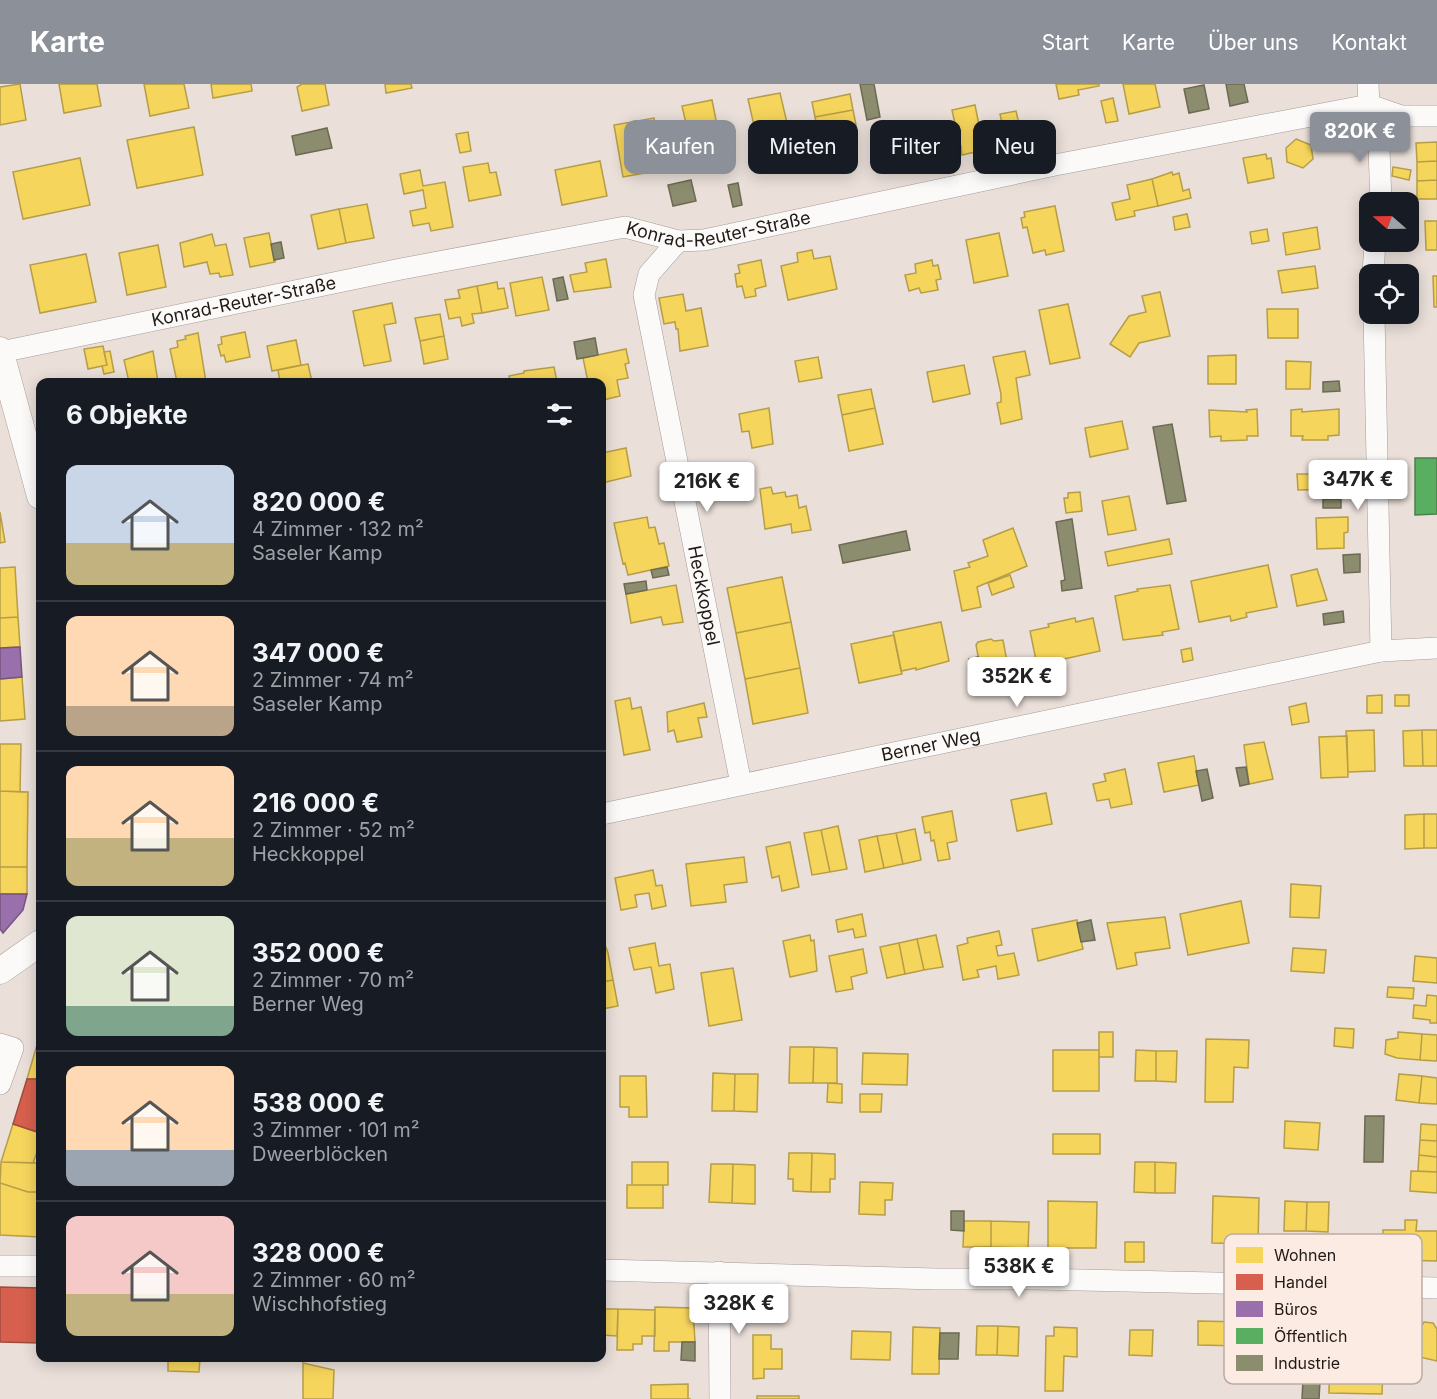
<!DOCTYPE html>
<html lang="de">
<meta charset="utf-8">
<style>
:root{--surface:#171b24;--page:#20242c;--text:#f1f3f6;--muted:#9ea1a6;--line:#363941;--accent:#8c9099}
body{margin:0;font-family:Inter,sans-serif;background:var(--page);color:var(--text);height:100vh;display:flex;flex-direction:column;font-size:22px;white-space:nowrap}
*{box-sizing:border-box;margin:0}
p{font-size:20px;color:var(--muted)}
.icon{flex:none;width:33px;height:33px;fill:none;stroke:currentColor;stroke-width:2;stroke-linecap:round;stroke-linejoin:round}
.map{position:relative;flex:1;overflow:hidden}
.side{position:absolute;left:36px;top:294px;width:570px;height:984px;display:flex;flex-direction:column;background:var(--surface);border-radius:12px;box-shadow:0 3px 15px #0003}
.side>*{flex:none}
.banner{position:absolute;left:624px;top:36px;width:570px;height:54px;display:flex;gap:12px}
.needle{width:39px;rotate:290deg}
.tools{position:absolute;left:1359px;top:108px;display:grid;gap:12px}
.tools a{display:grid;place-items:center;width:60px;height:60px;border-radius:12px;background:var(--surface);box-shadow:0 3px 15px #0003;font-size:30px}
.price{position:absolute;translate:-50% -51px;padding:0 14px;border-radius:6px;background:#fff;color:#222;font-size:20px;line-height:39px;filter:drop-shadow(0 2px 3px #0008)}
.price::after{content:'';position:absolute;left:50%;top:36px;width:18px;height:14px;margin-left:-9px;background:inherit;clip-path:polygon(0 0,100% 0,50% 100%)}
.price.active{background:var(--accent);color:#fff}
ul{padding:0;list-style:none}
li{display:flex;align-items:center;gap:18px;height:150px;padding:0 30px}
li+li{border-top:2px solid var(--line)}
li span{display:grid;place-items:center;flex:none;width:168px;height:120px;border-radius:12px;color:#555}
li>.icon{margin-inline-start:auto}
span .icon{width:72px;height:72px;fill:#fffc;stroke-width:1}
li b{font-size:26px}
h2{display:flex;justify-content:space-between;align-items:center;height:72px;padding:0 30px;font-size:26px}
.tag{padding:0 21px;border-radius:12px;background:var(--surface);box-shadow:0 3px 15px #0003;font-size:21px;line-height:54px}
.tag.active{background:var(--accent);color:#fff}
header{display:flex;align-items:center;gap:36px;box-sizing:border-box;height:84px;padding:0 30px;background:var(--accent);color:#fff}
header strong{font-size:28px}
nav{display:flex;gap:33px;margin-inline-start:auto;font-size:21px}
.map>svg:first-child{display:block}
.homes{fill:#f6d55c;stroke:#b69d47;stroke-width:1.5}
.shops{fill:#d6604d;stroke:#a04b3c;stroke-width:1.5}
.offices{fill:#9970ab;stroke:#75567e;stroke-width:1.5}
.public{fill:#5aae61;stroke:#49814a;stroke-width:1.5}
.industry{fill:#8c8c6e;stroke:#6c6a53;stroke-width:1.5}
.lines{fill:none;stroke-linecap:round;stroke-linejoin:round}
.minor-casing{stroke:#a49c97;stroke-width:22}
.major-casing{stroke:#a49c97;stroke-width:27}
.minor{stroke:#fcfaf9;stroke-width:21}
.major{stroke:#fcfaf9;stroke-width:26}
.labels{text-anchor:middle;stroke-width:6;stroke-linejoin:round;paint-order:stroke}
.street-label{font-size:18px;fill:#211915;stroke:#fcebe2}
.key{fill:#fcebe2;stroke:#baaca4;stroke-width:1.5}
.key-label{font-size:16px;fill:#211915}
</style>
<header>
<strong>Karte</strong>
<nav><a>Start</a><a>Karte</a><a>Über uns</a><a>Kontakt</a></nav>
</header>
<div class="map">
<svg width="1437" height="1315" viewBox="0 0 1437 1315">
<rect width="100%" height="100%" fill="#eadfd9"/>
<path class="homes" d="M20,0L26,36L0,41V3Z
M59,0H97L101,22L64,29Z
M144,0H184L189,24L150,32Z
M211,0H251L252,7L213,14Z
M302,0H325L329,21L302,27L297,3Z
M385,0H411L412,4L386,9Z
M1056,0H1099V2L1078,6L1079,11L1059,15Z
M1123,0H1155L1160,23L1129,30Z
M780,9L787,39L776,41L775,48L766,49L763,44L755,46L748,15Z
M850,10L853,26L815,33L812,18Z
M1113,14L1118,37L1106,39L1101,17Z
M712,16L721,61L704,65L702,55L690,57L682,22Z
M975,21L984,66L962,71L961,62L949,65L946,47L956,45L952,26Z
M853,26L856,41L841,44L844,57L821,61L815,33Z
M1016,27L1019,40L1037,37L1041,56L1007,63L1000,30Z
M654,34L657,51L651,52L657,87L623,93L614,41Z
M194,43L203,91L137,104L127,56Z
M468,48L471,67L460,69L456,50Z
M910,54L914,72L884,78L881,60Z
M1296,55L1311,61L1313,75L1303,84L1287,78L1286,64Z
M1437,58V77L1417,78L1416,59Z
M1266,70L1267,75L1271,74L1274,94L1248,99L1243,74Z
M80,74L90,121L23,135L13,88Z
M600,77L607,112L562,121L555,86Z
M1437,77V96L1417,97V78Z
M488,79L490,89L496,88L501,111L469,117L463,83Z
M1393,83L1411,86L1409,96L1392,92Z
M420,86L423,102L445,98L453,143L431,147L429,139L413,142L410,127L426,124L423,106L404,110L400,90Z
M1172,88L1173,91L1179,89L1183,107L1189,105L1191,114L1158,122L1152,95Z
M1152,95L1158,122L1134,127L1135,132L1116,136L1112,119L1130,115L1127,101Z
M1437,96V115H1417V97Z
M367,120L374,154L346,159L339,125Z
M1055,122L1064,167L1046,171L1045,166L1033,169L1027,143L1023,144L1021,134L1025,133L1024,128Z
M339,125L346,159L318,165L311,131Z
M1187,130L1190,143L1175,146L1173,133Z
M1425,137H1437V166H1426Z
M1317,143L1320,165L1286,171L1283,149Z
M1267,145L1269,157L1252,160L1250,148Z
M269,149L275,178L250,183L244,154Z
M999,149L1008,192L974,199L966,156Z
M212,150L215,162L226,160L233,191L220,193L219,189L210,190L207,178L184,183L180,159Z
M158,161L166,203L127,211L119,169Z
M812,166L814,175L830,172L837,205L788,216L781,182L798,178L797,169Z
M86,170L96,218L40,229L30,181Z
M606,175L611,203L574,208L570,191L587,188L585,179Z
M761,176L766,202L755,205L756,212L745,214L742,202L737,203L735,190L740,189L738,181Z
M932,176L933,182L938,181L941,195L936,196L938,206L921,209L919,204L909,207L905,191L916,189L915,180Z
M1315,182L1318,204L1282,209L1278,187Z
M1433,192H1437V223H1434Z
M542,193L549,226L516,232L510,199Z
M497,198L498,205L504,204L508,224L482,229L477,202Z
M477,202L482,229L472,230L474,239L462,242L460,233L449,235L445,216L460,214L458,206Z
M1160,208L1170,252L1139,259L1130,273L1110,260L1129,232L1146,228L1142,212Z
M683,210L686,227L701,224L708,262L680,267L678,245H676L675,238L664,240L659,214Z
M392,219L396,239L384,241L391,277L364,282L353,227Z
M1068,220L1080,274L1050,280L1039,226Z
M1267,225H1298V254H1268Z
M440,230L444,252L420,257L415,234Z
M245,248L250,273L226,278L224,271L221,272L218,261L222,260L221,253Z
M198,249L206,298H177L170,265L178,263L177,257L186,255L185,252Z
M444,252L448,275L424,280L420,257Z
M296,256L301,281L272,287L267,262Z
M103,262L107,281L88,285L84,265Z
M626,265L629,279L625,280L628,294L617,296L620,312L603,316L602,298H588L583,274Z
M110,267L114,288L104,290L102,282L107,281L104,268Z
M153,267L158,298H129L124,276Z
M1025,267L1030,291L1016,294L1022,335L1001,340L997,319L1001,318V310L993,273Z
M1236,271V300H1208V272Z
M818,273L822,294L799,298L795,277Z
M1286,277L1311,278L1310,305H1286Z
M308,280L312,298H280L278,286Z
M964,281L970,310L933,318L927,288Z
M554,283L557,298H510L509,292L524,289V287Z
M871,305L875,324L842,331L838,311Z
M769,324L773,360L752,364L749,347L742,348L739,330Z
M875,324L883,360L849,367L842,331Z
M1257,325L1258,352H1247V356L1221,357V352L1210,353L1209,326L1247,328L1246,326Z
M1302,325V328L1339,325V351L1328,352V356H1302L1303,352H1291V326Z
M1122,337L1128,365L1090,373L1085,344Z
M626,364L631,392L602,399V369Z
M1338,378L1339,405L1298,406L1297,390H1313V379Z
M771,403L773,410L785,408L786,413L797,411L799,424L806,422L811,446L792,449L791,440L765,445L760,405Z
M1080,408L1082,427L1066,429L1064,414H1068V409Z
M1129,412L1136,446L1108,451L1102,417Z
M0,428L5,458L0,459Z
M647,433L649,444L655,443L659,460L664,459L669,482L628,491L625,479L623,480L614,439Z
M1348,433V448L1344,449V464L1317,465L1316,434Z
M1013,444L1027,482L977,503L981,523L962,527L954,487L970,483L968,479L988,472L983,456Z
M1169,455L1172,470L1108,482L1105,468Z
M1268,481L1277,523L1246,529L1247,533L1231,537L1230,532L1199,538L1191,497Z
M15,483L18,533L0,534V484Z
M1317,485L1327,516L1297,522L1291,491Z
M1010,491L1014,503L992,511L988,499Z
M782,493L791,538L736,549L727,504Z
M676,501L683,538L663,541L661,533L631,539L626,510Z
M1170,501L1179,545L1162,548L1163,551L1123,556L1115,512L1138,507L1137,505Z
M18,533L20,563L0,564V534Z
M1075,534L1076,538L1093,534L1100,567L1037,581L1030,547L1049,543L1048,540Z
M791,538L800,584L745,595L736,549Z
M941,538L949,577L916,586V584L901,587L893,548Z
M894,551L902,590L859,599L851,560Z
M991,555L994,557L1003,556L1008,583L981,588L976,561L978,558Z
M1191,564L1193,576L1183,578L1181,566Z
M800,584L808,629L753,640L745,595Z
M22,593L25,635L0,637V595Z
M1382,611V629H1367V612Z
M1395,611H1409V622H1395Z
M630,614L632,625L641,623L650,666L624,671L615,617Z
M704,619L707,633L698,634L702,653L677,658L674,646L668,648L667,628Z
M1306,619L1309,638L1292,641L1289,623Z
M1374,646L1375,687L1348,688L1346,647Z
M1422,646H1437V682H1423Z
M1422,646L1423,682H1404L1403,647Z
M1347,652L1348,693L1321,694L1319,653Z
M1264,658L1273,695L1249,700L1244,661Z
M0,660H21L20,708L0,707Z
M1194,672L1199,701L1164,708L1158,679Z
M1125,685L1132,720L1111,724L1109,715L1097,717L1093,700L1106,697L1104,690Z
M0,707L28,708L27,783H0Z
M1046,709L1052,740L1017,747L1011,716Z
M952,727L957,757L947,759L950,775L938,777L934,756L931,757L930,748L925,749L922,733Z
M1424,730V764L1405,765V731Z
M1424,730H1437V764H1424Z
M838,742L847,785L830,788L821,746Z
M915,745L921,776L903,780L896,749Z
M821,746L830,788L812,791L804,749Z
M896,749L903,780L884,784L877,752Z
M877,752L884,784L865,788L859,756Z
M790,758L799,803L782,807L779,792L772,794L766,763Z
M744,773L747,798L724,801L726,818L691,822L686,780Z
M0,783H27V810H0Z
M653,786L656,802L662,801L666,822L652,825L649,809L635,811L637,823L621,826L615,794Z
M1291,800L1321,802L1319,834L1290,833Z
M1241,817L1249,859L1188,871L1180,830Z
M862,830L866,852L855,854L853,845L838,848L836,836Z
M1165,833L1170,864L1135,869L1137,881L1117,885L1107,839Z
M1077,836L1083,865L1038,877L1032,845Z
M999,847L1002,861L996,862L998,872L1014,869L1019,891L998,895L996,882L977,886L979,893L963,896L957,862L968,859L967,854Z
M810,851L811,857L814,856L817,887L790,893L783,857Z
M936,851L943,883L924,886L917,855Z
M917,855L924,886L905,890L899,859Z
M602,858H604L608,869L613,896L602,898Z
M655,859L659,882L670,880L674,905L656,909L651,883L634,886L629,864Z
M899,859L905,890L887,894L880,863Z
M1293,864L1326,866L1324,889L1291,887Z
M863,865L867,889L851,893L853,905L836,908L829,872Z
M1415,872L1437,874V899L1413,897Z
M733,884L742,936L709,942L701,889Z
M613,896L618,922L602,925V898Z
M1388,903L1414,904L1413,915L1387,913Z
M1427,911L1437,912V939H1430V936L1413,934L1414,921L1426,922Z
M1335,944L1354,945L1353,964L1334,962Z
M1099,948H1113V973H1099Z
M1398,948L1422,950L1420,976L1397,974L1385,970L1386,956L1398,954Z
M1422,950L1437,951V977L1420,976Z
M39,954L40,995H27Z
M1206,955L1249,956L1248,984L1234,983L1233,1018H1205Z
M790,963H814L813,999H789Z
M814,963L837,964V999H813Z
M1053,966H1099V1007H1053Z
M1136,966L1156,967V997H1135Z
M1156,967H1177L1176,998L1156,997Z
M863,969L908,970L907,1001L862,1000Z
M713,989L735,990L734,1027H712Z
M735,990H758L757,1028L734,1027Z
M1399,990L1422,992L1419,1019L1396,1016Z
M620,992H646L647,1033H629V1023H620Z
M1422,992L1437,994V1020L1419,1019Z
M828,999L842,1000V1019L827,1018Z
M860,1010H882L881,1028H860Z
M1285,1037L1320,1039L1318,1066L1284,1064Z
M13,1040L40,1049V1060L33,1079L1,1078Z
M1421,1040L1437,1041V1057L1420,1056Z
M1053,1050H1100V1070H1053Z
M1420,1056L1437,1057V1073L1419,1071Z
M789,1069H812L811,1108L793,1107V1095H788Z
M812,1069L835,1070V1095H830V1108H811Z
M1419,1071L1437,1073V1088L1418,1087Z
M1,1078L40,1079V1108H28L0,1099Z
M632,1078H668V1101H632Z
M1135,1078H1155V1109L1134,1108Z
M1155,1078L1176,1079L1175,1109H1155Z
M711,1080H733L732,1119L709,1118Z
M733,1080L755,1081V1120L732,1119Z
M1411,1087L1437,1088V1109L1410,1107Z
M860,1098L893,1099L892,1116H885V1131L859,1130Z
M0,1099L28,1108H40V1153L0,1151Z
M627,1101H663V1124H627Z
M1213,1112L1259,1114L1258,1160L1212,1159Z
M1048,1117L1097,1118L1096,1164H1048Z
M1285,1117L1307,1118L1306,1147H1284Z
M1307,1118H1329L1328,1148L1306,1147Z
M1405,1136H1417L1416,1147H1437V1177L1397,1176V1168H1383V1146H1405Z
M964,1137H991V1163H963Z
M991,1137L1029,1138L1028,1164L991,1163Z
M1125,1158H1144V1178H1125Z
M655,1223L693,1224L695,1258H669V1267H654Z
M602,1225H618L617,1252L602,1251Z
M618,1225L655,1226V1252H642V1260H633V1266H617Z
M1198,1237L1243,1238V1262L1198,1261Z
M1424,1238L1433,1239L1437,1245V1277L1411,1271L1413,1243H1421Z
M977,1242H998L997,1271H976Z
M998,1242L1019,1243L1018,1272L997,1271Z
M913,1243L940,1244L939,1290H912Z
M1054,1243L1077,1244V1273L1064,1272L1063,1307H1045L1046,1252H1054Z
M1130,1246H1153L1152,1272L1129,1271Z
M852,1247L891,1248L890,1276L851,1275Z
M1330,1250H1360V1262L1352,1268V1283L1383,1284L1382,1310L1329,1309Z
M753,1251H771V1265H782V1285H764V1294L753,1295Z
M168,1274H200L199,1288L168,1287Z
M303,1279L334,1286L333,1315H303Z
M688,1300V1315H691H651V1301Z
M757,1312H799V1315H757Z"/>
<path class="shops" d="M27,995H40V1049L13,1040Z
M0,1203L40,1204V1259L0,1258Z"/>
<path class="offices" d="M20,563L22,593L0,595V564Z
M0,810H27L23,826L3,849L0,845Z"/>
<path class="public" d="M1415,374H1437V430L1415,431Z"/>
<path class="industry" d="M860,0H874L880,33L867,36Z
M1226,0H1244L1248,18L1230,22Z
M1204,1L1209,25L1189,29L1184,5Z
M327,44L332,64L296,71L292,52Z
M691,96L696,117L673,122L668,101Z
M738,99L742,121L733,123L728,101Z
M281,158L284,174L274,176L271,160Z
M563,193L568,215L557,217L553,195Z
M595,254L598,271L577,275L574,258Z
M1339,297L1340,307L1323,308V298Z
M1172,340L1186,417L1167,420L1153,343Z
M728,403L730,411L709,415L708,407Z
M1323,415H1341V424H1323Z
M1072,435L1082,504L1062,507L1061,497L1065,496L1056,438Z
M906,447L910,466L843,479L839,461Z
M1360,470V488L1344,489L1343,471Z
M667,483L669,491L653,494L651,486Z
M646,497L647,506L626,510L624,500Z
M1343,527L1344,538L1324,541L1323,530Z
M978,573L984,600L974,602L969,575Z
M1246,683L1249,700L1240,702L1236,684Z
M1207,685L1213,714L1202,717L1196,687Z
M1091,836L1095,856L1081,858L1077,839Z
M1365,1032H1384L1383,1078H1364Z
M951,1127H964V1147L951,1146Z
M940,1249H959L958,1275H939Z
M682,1258H695V1277L681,1276Z
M1303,1296L1320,1297L1319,1315H1302Z"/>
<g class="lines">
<g class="minor-casing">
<g id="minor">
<path d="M1368,0L1369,21L1378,38L1381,118"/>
<path id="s1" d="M678,157L649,190L644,211L741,700"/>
<path d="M1373,190L1375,158"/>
<path d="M1374,230L1381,567"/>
<path id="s2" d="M1,268L401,185L625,143L678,157L704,156L1055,81L1369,21L1401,32H1437"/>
<path id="s3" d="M602,730L1381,567L1437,564"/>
<path d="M0,960L13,964L0,1000"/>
<path d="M0,1182H40"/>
<path d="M602,1186L935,1195H1036L1437,1204"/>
<path d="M719,1188L720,1315"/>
</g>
</g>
<g class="major-casing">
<path id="major" d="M0,266L40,412
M0,887L40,859"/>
</g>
<use href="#minor" class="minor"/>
<use href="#major" class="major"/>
</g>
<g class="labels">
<g class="street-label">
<text dy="6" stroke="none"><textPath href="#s2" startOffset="732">Konrad-Reuter-Straße</textPath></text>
<text dy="6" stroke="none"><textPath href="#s2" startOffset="248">Konrad-Reuter-Straße</textPath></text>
<text dy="6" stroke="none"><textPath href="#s1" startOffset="372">Heckkoppel</textPath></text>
<text dy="6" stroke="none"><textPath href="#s3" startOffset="336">Berner Weg</textPath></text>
</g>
</g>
<rect x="1224" y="1150" width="198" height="150" rx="9" class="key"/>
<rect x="1236" y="1163" width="27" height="16" fill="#f6d55c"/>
<rect x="1236" y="1190" width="27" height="16" fill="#d6604d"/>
<rect x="1236" y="1217" width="27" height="16" fill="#9970ab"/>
<rect x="1236" y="1244" width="27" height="16" fill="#5aae61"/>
<rect x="1236" y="1271" width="27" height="16" fill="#8c8c6e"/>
<g class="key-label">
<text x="1274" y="1177">Wohnen</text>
<text x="1274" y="1204">Handel</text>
<text x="1274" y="1231">Büros</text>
<text x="1274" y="1258">Öffentlich</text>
<text x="1274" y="1285">Industrie</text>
</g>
</svg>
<div class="tools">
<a><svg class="needle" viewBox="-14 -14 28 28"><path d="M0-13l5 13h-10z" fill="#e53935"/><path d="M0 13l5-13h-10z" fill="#9ea1a6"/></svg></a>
<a><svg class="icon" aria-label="locate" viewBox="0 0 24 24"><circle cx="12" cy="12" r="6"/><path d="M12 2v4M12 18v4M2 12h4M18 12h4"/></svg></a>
</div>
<b class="price active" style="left:1360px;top:79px">820K €</b>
<b class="price" style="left:1358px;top:427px">347K €</b>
<b class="price" style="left:707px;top:429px">216K €</b>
<b class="price" style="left:1017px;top:624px">352K €</b>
<b class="price" style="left:1019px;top:1214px">538K €</b>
<b class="price" style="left:739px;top:1251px">328K €</b>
<div class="banner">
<a class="tag active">Kaufen</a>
<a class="tag">Mieten</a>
<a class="tag">Filter</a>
<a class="tag">Neu</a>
</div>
<section class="side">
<h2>6 Objekte<svg class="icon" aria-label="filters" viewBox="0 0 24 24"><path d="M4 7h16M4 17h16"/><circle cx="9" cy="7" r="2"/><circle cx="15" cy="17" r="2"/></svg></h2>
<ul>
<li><span style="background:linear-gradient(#c9d6e8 65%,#c2b280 0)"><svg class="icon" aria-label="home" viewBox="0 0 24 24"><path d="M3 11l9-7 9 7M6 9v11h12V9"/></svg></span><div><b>820 000 €</b><p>4 Zimmer · 132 m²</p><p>Saseler Kamp</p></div></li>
<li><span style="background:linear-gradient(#ffd9b3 75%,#b9a48a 0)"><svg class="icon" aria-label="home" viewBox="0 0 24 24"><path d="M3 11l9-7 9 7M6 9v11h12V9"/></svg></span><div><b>347 000 €</b><p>2 Zimmer · 74 m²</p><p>Saseler Kamp</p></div></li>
<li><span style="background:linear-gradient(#ffd9b3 60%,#c2b280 0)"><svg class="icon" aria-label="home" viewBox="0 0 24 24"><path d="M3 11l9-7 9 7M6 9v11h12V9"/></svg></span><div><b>216 000 €</b><p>2 Zimmer · 52 m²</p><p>Heckkoppel</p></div></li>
<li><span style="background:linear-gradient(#dfe7d0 75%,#7fa58c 0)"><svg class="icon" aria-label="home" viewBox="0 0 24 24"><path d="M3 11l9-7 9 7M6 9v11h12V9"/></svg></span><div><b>352 000 €</b><p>2 Zimmer · 70 m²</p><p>Berner Weg</p></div></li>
<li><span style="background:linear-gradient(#ffd9b3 70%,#9aa5b1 0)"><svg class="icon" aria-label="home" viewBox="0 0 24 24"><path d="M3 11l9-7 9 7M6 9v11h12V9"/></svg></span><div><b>538 000 €</b><p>3 Zimmer · 101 m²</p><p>Dweerblöcken</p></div></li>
<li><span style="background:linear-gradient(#f6c9c9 65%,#c2b280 0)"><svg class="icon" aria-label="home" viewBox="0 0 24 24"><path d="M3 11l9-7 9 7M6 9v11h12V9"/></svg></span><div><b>328 000 €</b><p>2 Zimmer · 60 m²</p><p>Wischhofstieg</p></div></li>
</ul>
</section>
</div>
